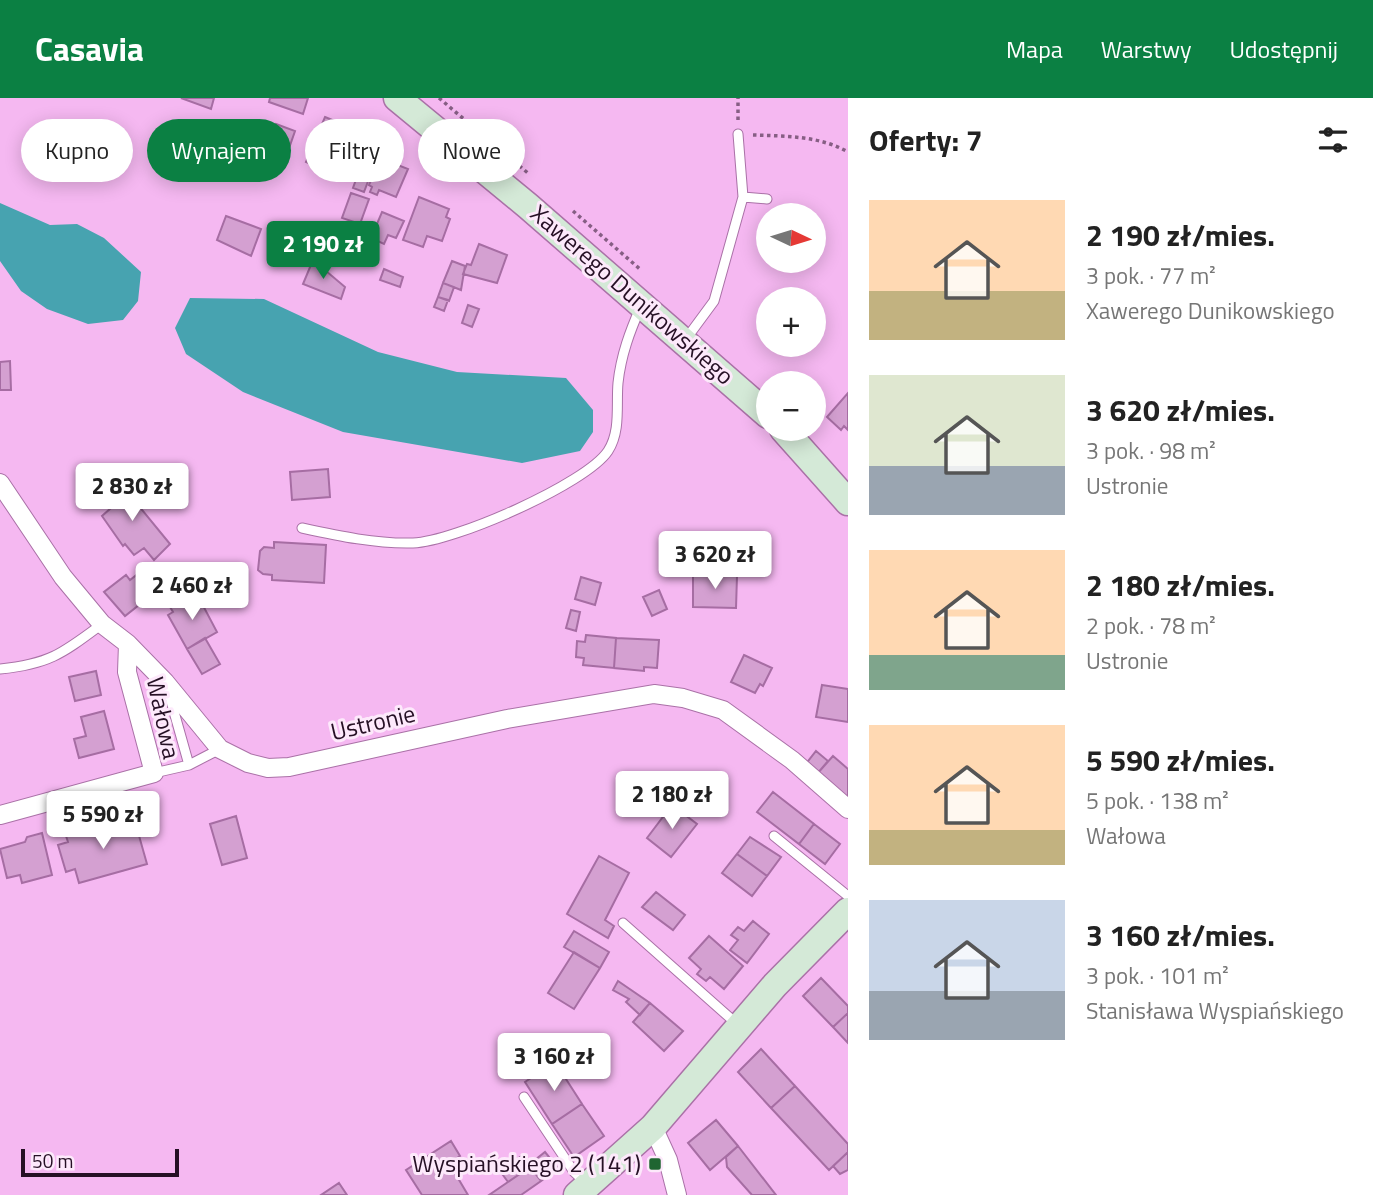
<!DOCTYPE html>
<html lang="pl">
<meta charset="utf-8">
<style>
:root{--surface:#fff;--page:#f2f2f2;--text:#222;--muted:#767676;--accent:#0b8043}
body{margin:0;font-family:"Titillium Web",sans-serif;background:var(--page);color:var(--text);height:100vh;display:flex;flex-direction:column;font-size:26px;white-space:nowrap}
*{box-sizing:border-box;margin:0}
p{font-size:23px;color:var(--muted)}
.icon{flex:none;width:38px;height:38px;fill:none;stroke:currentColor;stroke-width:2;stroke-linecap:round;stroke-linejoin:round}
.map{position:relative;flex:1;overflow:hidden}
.drawer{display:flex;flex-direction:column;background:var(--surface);width:525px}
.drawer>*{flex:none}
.top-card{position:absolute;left:21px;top:21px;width:665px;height:63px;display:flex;gap:14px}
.needle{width:46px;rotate:94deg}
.fabs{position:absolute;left:756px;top:105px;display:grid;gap:14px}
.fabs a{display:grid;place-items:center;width:70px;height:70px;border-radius:50%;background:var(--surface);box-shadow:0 4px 18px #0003;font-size:35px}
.scale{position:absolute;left:21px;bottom:18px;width:158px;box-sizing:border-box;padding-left:7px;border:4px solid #261025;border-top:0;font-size:19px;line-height:24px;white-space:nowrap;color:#261025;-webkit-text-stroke:5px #fde9fb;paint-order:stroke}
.price{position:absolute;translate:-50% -60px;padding:0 16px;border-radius:7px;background:#fff;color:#222;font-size:23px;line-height:46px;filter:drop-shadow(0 2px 4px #0008)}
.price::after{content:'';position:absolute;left:50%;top:42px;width:21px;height:16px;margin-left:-10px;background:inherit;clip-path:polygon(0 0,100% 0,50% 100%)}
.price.on{background:var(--accent);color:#fff}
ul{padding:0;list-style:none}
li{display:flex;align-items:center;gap:21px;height:175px;padding:0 21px}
li span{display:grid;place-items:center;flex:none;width:196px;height:140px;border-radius:0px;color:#555}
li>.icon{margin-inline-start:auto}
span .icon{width:84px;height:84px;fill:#fffc;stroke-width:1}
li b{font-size:30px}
h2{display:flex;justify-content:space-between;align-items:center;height:84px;padding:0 21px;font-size:30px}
.tag{padding:0 24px;border-radius:32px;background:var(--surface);box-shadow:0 4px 18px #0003;font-size:24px;line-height:63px}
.tag.on{background:var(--accent);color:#fff}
header{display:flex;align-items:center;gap:42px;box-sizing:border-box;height:98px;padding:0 35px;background:var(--accent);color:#fff}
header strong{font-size:33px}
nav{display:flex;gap:38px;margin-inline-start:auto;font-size:24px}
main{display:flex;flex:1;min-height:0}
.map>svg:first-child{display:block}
.water{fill:#47a3b0}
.building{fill:#d4a0d1;stroke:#a66da3;stroke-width:2}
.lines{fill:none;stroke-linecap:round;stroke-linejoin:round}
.service-casing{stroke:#aa71a7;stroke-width:11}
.minor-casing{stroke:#aa71a7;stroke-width:20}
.secondary-casing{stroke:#aa71a7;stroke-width:29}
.path{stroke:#865e84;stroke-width:3.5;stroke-dasharray:3.5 3.5;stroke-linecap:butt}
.service{stroke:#fff;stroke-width:9}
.minor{stroke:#fff;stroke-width:18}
.secondary{stroke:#d4e9d7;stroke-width:26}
.poi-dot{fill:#1f6531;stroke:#fde9fb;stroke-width:2.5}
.labels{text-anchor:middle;stroke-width:6;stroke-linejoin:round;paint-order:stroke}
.street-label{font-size:24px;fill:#261025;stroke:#fde9fb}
.poi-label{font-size:24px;fill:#261025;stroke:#fde9fb;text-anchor:end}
</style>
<header>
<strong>Casavia</strong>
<nav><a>Mapa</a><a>Warstwy</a><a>Udostępnij</a></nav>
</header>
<main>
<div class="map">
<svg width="848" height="1097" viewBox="0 0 848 1097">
<rect width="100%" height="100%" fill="#f5b8f1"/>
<path class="water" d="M0,105L50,127L77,126L104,140L141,174L138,203L123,222L88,226L47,211L21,193L0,163Z
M190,200L264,201L378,254L457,274L566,280L593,312V334L580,353L522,365L343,334L243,294L186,256L175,230Z"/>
<path class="building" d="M181,0H214L211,11Z
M270,0H308L303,16L269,4Z
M325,19L359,33L346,65L336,61L330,74L306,64Z
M276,26L295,33L287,56L267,49Z
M380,60L408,71L396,99L379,92L377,97L370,94L372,89L369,87Z
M362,65L373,70L364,94L353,90Z
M351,95L369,101L360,126L342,120Z
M419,99L449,111L446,119L450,121L442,143L427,138L423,149L403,142Z
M382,114L404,123L396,140L388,137L384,146L371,140Z
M226,118L261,131L251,158L217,142Z
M479,146L507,157L497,185L463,176L467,166L471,167Z
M313,162L345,189L341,201L303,186Z
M452,163L465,168L461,192L443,185Z
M384,171L403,179L400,189L380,182Z
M443,185L454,189L449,203L438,199Z
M438,199L448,202L444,213L434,209Z
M468,207L479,211L472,229L462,225Z
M10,263L11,292H0V264Z
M848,295V332L844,328L841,332L827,319Z
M328,371L330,399L292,402L290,374Z
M120,385L170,446L154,462L144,450L134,457L125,446L123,448L102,418L111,410L101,397L113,386Z
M274,444L326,447L324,485L272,482V477L263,476L258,472L260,453L264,449L274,450Z
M139,475L154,495L125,518L104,494L126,477L130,482Z
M693,477L737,478L736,510L693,509Z
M581,479L601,485L595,507L575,501Z
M659,492L667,511L652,518L643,499Z
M199,500L217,534L187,551L168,517L173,514L170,509L185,501L187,507Z
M571,512L580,514L576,533L566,530Z
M586,537L616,540L614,570L583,567L584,560L576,559L577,543L585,544Z
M205,540L220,566L202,576L187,551Z
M616,540L659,542L657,570L644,569V573L614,570Z
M744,557L772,570L763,588L760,586L755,595L731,584Z
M96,573L101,597L75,603L69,579Z
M822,587L848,591V624L816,619Z
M104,613L114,651L79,660L74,641L86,638L81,619Z
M816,653L828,663L817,676L805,667Z
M833,658L848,671V701L817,676Z
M773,694L814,726L799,746L757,714Z
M672,707L697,726L671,759L647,740Z
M236,718L247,760L222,767L210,726Z
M134,720L147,766L79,785L75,771L66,774L58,747L68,744L66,738Z
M814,726L840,746L825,766L799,746Z
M42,735L52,777L22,785L20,777L7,780L0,751L25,744L27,739Z
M750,739L781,759L767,778L737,756Z
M737,756L767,778L752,798L722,775Z
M599,758L629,775L605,822L614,828L608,840L567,816Z
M656,794L685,817L673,832L642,809Z
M753,823L769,836L747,865L730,852L738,842L731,837L738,829L744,833Z
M574,833L609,854L600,870L564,849Z
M709,838L743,868L724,891L710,879L706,883L697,876L701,871L689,860Z
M574,854L600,870L574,911L548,895Z
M821,880L848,908V915L833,929L803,898Z
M618,883L650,905L640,917L626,904L629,901L613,892Z
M650,905L683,933L664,953L633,924Z
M848,915V945L833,929Z
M761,951L795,988L771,1010L738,974Z
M555,964L582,1006L552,1026L525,984Z
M795,988L848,1046V1054L829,1072L771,1010Z
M582,1006L604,1038L574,1059L552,1026Z
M716,1022L738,1048L710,1072L688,1045Z
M451,1043L460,1058L449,1065L468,1097H422L406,1072Z
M738,1048L776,1097H752L727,1069L726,1059Z
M545,1054L558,1070L541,1083L530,1066Z
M848,1054V1072L840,1076L833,1068Z
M523,1057L530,1069L508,1084L500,1073Z
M530,1069L541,1083L521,1097H489Z
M339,1085L347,1097H321Z"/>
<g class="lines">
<g class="service-casing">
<path id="service" d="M738,36L743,99
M686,241L714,203L743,99L767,101
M302,430C339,438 376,446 413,445C453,444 586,386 608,353C621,333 616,307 618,285C621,257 630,233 641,208
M0,571C50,566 63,555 102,526
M169,596L189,667
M154,675L189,667L220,651
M774,738L848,798
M623,825L738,927
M524,999L574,1074L587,1086"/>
</g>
<g class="minor-casing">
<path id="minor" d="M0,385L63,479L102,526L128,546L165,584L220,651L248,665L268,670L289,669L507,621L654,596L683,600L723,612L792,662L848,711
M0,717L154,675L127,574L128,546
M653,1029L668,1062L677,1097"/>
</g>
<g class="secondary-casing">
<path id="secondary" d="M397,0L528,108L768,317
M783,331L848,404
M577,1097L653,1029L775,887L848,813"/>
</g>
<path class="path" d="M439,0L529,76
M738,22V0
M753,37C786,38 820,38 848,54
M573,113L641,172"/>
<use href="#service" class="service"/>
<use href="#minor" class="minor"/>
<use href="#secondary" class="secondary"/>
</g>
<rect class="poi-dot" x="648" y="1059" width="14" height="14" rx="3.5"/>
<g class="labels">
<g class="street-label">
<text transform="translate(632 197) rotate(41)" y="8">Xawerego Dunikowskiego</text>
<text transform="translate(163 620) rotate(78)" y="8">Wałowa</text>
<text transform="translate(373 625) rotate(-13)" y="8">Ustronie</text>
</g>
<g class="poi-label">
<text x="641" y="1074">Wyspiańskiego 2 (141)</text>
</g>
</g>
</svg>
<div class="fabs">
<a><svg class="needle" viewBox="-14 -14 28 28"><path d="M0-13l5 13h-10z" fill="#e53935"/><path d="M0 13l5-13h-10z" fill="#767676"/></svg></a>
<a>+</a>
<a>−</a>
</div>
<div class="scale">50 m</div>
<b class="price on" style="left:323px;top:183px">2 190 zł</b>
<b class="price" style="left:132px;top:425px">2 830 zł</b>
<b class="price" style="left:715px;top:493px">3 620 zł</b>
<b class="price" style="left:192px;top:524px">2 460 zł</b>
<b class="price" style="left:672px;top:733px">2 180 zł</b>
<b class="price" style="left:103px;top:753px">5 590 zł</b>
<b class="price" style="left:554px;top:995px">3 160 zł</b>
<div class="top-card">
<a class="tag">Kupno</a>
<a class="tag on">Wynajem</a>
<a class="tag">Filtry</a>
<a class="tag">Nowe</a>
</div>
</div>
<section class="drawer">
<h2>Oferty: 7<svg class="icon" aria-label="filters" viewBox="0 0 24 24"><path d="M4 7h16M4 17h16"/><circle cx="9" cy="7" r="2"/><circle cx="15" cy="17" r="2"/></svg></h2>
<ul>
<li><span style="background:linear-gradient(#ffd9b3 65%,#c2b280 0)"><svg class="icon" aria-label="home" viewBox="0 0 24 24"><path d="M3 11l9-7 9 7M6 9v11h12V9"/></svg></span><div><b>2 190 zł/mies.</b><p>3 pok. · 77 m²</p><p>Xawerego Dunikowskiego</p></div></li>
<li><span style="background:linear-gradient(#dfe7d0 65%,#9aa5b1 0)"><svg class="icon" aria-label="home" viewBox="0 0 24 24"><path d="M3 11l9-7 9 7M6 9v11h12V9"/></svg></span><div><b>3 620 zł/mies.</b><p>3 pok. · 98 m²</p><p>Ustronie</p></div></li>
<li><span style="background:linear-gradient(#ffd9b3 75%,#7fa58c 0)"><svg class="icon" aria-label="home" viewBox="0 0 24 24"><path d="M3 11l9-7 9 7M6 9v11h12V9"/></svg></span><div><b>2 180 zł/mies.</b><p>2 pok. · 78 m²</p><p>Ustronie</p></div></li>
<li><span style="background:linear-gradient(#ffd9b3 75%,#c2b280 0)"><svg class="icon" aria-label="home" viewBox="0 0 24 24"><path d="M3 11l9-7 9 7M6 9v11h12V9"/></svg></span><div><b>5 590 zł/mies.</b><p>5 pok. · 138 m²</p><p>Wałowa</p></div></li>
<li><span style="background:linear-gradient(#c9d6e8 65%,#9aa5b1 0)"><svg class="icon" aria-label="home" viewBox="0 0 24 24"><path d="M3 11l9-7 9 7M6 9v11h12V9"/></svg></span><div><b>3 160 zł/mies.</b><p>3 pok. · 101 m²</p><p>Stanisława Wyspiańskiego</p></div></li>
</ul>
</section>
</main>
